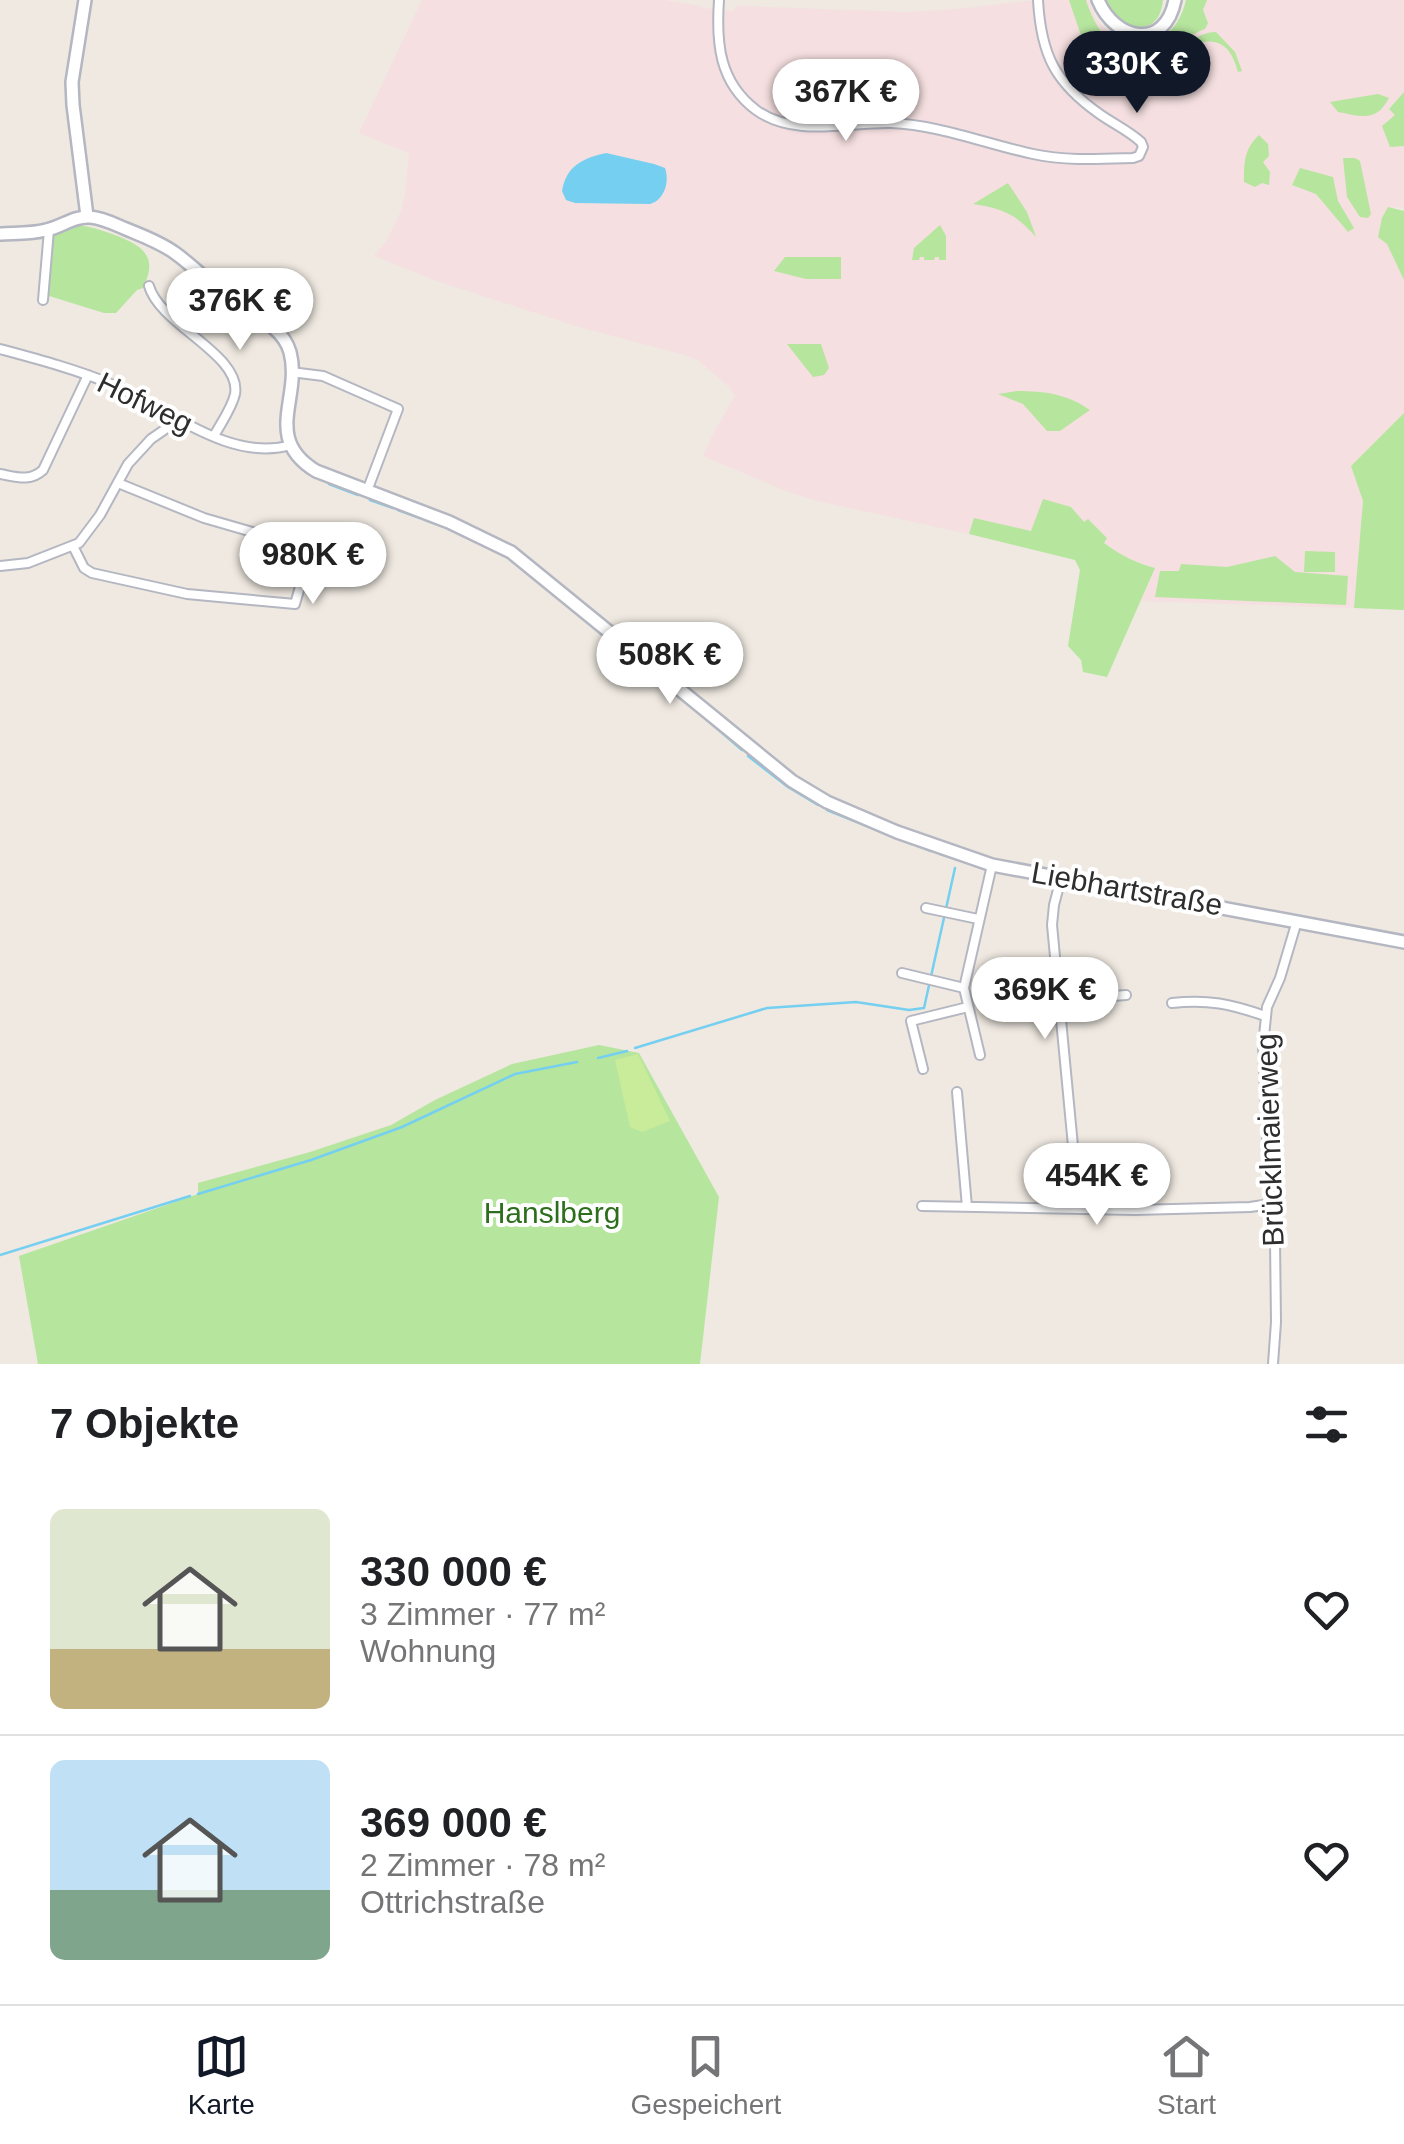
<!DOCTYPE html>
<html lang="de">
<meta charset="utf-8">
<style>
:root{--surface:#fff;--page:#f2f2f2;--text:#202124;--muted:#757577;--line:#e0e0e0;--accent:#111827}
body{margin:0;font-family:Arial,sans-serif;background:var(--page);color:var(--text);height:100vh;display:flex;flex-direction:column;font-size:38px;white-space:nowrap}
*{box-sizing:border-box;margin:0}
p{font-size:32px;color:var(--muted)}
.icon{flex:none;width:55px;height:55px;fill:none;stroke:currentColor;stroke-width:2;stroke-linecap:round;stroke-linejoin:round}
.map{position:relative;height:1364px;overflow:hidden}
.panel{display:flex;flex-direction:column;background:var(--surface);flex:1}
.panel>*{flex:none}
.price{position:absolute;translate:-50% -85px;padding:0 22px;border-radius:35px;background:#fff;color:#222;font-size:32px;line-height:65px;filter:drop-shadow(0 2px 5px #0008)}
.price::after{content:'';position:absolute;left:50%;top:60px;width:30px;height:22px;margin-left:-15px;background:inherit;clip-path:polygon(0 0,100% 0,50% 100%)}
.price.active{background:var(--accent);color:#fff}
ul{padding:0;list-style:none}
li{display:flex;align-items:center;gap:30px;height:250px;padding:0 50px}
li+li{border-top:2px solid var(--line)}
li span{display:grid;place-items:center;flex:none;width:280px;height:200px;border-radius:15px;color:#555}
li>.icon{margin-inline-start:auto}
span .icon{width:120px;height:120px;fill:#fffc;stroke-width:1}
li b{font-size:42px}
h2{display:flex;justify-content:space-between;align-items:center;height:120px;padding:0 50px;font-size:42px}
.tab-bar{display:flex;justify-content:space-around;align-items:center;height:140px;border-top:2px solid var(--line);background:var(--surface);font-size:28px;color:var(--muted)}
.tab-bar a{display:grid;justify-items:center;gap:5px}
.tab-bar .active{color:var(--accent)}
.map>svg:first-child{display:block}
.medical{fill:#f5dfe0}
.green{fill:#b6e59e}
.pitch{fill:#c9ec9a}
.water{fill:#75cff0}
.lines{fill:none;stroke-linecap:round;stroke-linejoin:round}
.stream{stroke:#75cff0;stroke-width:2.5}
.street-casing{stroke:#b4b7c1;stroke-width:12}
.secondary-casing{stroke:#b4b7c1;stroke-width:16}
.street{stroke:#fff;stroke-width:8}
.secondary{stroke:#fff;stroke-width:11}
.labels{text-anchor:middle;stroke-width:8;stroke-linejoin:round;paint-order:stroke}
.street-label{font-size:30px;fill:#2e2e2e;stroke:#fff}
.park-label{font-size:30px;fill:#2c6e1b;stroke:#fff}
</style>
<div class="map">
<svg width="1404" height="1364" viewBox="0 0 1404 1364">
<rect width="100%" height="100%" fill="#efe9e1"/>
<path class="medical" d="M422,0H665L701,6L704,8L733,11L738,6L906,12L958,9L1036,0H1089L1095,17L1107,31L1125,42L1142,44L1162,39L1169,34L1180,20L1186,0H1404V92L1389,108L1395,115L1390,146H1404V207L1388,208L1387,244L1404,280V413L1351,466L1363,501L1354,608L1141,601L1155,568L1128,559L1104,543L1107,538L1089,520L1084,523L1071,507L1044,500L1031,532L975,518L969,534L817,501L786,491L703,456L713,434L735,396L729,387L699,361L685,355L579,327L434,280L374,256L387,240L401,211L405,195L409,153L359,133Z"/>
<path class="green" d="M1069,0H1086C1095,29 1112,53 1144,56C1154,57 1165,56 1175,51C1189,44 1199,32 1216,32L1235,52L1242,71L1238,72C1233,54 1225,39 1204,42L1164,70L1129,79L1100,63L1082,56L1080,48L1085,47Z
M1105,0H1163C1159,42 1119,29 1105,0Z
M1186,0H1207L1203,10L1208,23L1205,29C1192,33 1182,45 1168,49C1147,56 1121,48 1106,33L1107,31C1142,58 1177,40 1186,0Z
M1404,92V146L1390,147L1382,126L1395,115L1389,109Z
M1378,94L1389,98C1376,123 1361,116 1338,112L1330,102Z
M1259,135L1268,144L1269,156L1263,162L1270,172L1269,185L1262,183L1255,187L1244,182C1244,163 1244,149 1259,135Z
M1343,158H1355L1360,161L1371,214L1368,218L1360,217L1347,197Z
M1300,168L1333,177L1338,201L1354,228L1348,232L1316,194L1292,185Z
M1008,183L1027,212L1036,237C1016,214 1004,209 973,204Z
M1388,207L1404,211V280L1387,244L1378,237L1382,218Z
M75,225C90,226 101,230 115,235C142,246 159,255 143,288L137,290L116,313H104L46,295L52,233Z
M940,225L946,236V260H939V257H935L934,260H924V257H920L919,260H912L914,248Z
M785,257H841V279H806L774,271Z
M787,344H821L829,368L824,375L813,377Z
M1017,391C1045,391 1067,394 1090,410L1060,431H1047L1023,404L998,394Z
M1404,413V610L1354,608L1363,501L1351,466Z
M1043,499L1071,507L1084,522L1088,519L1107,538L1104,543C1120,555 1136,563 1155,568L1107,677L1083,672L1081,660L1068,646L1080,570L1075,560L969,534L974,518L1031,531Z
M1305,551L1335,552V572H1304Z
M1275,556L1295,572L1348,576L1346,605L1155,597L1160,571H1179L1181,564L1227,567Z
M599,1045L639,1053L719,1197L700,1364H38L19,1256L198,1194V1183L310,1152L391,1125L435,1100L512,1064Z"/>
<path class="pitch" d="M638,1054L670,1121L642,1132L630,1127L615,1060Z"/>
<path class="water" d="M606,153L654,164L665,168C670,182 664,200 650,204L575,203L566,200L562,191C566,166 583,158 606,153Z"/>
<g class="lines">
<path class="stream" d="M329,484L358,495
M370,500L393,508
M398,510L420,518
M425,520L442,526
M449,529L462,534
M497,551L504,556
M511,560L529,574
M642,666L690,706
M699,713L742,750
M748,756L788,787L818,805
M827,810L912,844
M918,846L931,851
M940,854L981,867
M1352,938L1404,948
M635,1048L767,1008L856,1002L909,1010L924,1008L955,868
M598,1058L627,1051
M198,1194L311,1160L402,1127L515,1074L577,1062
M0,1255L190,1196"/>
<g class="street-casing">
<path id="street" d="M719,0C716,43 719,82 756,110C795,138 847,122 891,123C940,125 986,144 1033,154C1065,161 1100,159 1133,158L1139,156L1143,147L1141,142C1129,131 1114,124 1101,115C1055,83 1041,55 1038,0
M149,286C160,325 242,355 235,394C232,408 221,423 214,436
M43,300L49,230
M0,349C37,359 75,369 111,384C167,407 228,463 291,445
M291,372L323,376L398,409L367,491
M0,474C17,477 30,482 43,470L88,375
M73,546L84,568L92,573L187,594L295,604L311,549L204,518L118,483
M0,566L28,563L79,543L100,515L128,464L151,439L180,419
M1061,878L1054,905L1052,925L1079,1209
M926,908L978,919
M902,973L964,988
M1060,1000L1126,995
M1172,1003C1208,999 1231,1004 1265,1016
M980,1055L964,988L992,865
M923,1069L911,1021L968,1007
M957,1092L967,1207
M922,1206L1135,1210L1250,1207L1270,1204
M1273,1364L1276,1322L1275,1241L1270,1204L1263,1046L1267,1007L1280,978L1297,921"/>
</g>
<g class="secondary-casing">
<path id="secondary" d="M85,0L72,82L73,105L87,216
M1098,0C1115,41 1165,51 1175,0
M0,234C15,233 31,234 46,230C62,227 73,216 90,217C103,218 114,224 126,229C143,236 160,242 175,253C196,268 213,287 234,302C254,317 282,325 290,352C302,398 262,438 316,471L449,522L511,552L792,781L827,802L897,832L992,865L1404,942"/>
</g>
<use href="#street" class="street"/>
<use href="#secondary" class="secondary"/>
</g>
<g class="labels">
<g class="street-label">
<text transform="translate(145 403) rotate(26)" y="10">Hofweg</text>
<text transform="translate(1127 889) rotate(10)" y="10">Liebhartstraße</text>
<text transform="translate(1270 1140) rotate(-92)" y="10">Brücklmaierweg</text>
</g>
<g class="park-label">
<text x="552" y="1223">Hanslberg</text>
</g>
</g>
</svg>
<b class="price active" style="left:1137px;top:116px">330K €</b>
<b class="price" style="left:846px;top:144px">367K €</b>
<b class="price" style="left:240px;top:353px">376K €</b>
<b class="price" style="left:313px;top:607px">980K €</b>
<b class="price" style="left:670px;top:707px">508K €</b>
<b class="price" style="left:1045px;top:1042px">369K €</b>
<b class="price" style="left:1097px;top:1228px">454K €</b>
</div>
<section class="panel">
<h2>7 Objekte<svg class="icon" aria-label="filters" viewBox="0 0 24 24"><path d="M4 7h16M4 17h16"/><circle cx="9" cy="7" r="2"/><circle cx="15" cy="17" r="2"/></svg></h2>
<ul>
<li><span style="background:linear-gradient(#dfe7d0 70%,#c2b280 0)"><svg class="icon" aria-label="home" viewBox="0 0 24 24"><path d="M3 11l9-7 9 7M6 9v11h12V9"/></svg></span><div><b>330 000 €</b><p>3 Zimmer · 77 m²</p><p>Wohnung</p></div><svg class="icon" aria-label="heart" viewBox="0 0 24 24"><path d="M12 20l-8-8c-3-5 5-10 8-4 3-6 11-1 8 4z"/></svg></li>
<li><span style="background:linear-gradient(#bfe0f5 65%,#7fa58c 0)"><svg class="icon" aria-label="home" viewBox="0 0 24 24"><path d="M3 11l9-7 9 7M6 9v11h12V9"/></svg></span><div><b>369 000 €</b><p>2 Zimmer · 78 m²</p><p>Ottrichstraße</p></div><svg class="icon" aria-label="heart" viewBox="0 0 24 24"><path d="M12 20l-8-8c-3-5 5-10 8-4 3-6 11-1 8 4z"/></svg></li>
</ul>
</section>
<nav class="tab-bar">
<a class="active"><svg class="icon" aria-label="map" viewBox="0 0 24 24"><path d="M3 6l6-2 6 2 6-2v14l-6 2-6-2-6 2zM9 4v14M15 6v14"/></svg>Karte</a>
<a><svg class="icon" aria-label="saved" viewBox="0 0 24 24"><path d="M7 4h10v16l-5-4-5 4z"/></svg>Gespeichert</a>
<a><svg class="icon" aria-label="home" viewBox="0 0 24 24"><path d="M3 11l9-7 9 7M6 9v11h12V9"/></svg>Start</a>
</nav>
